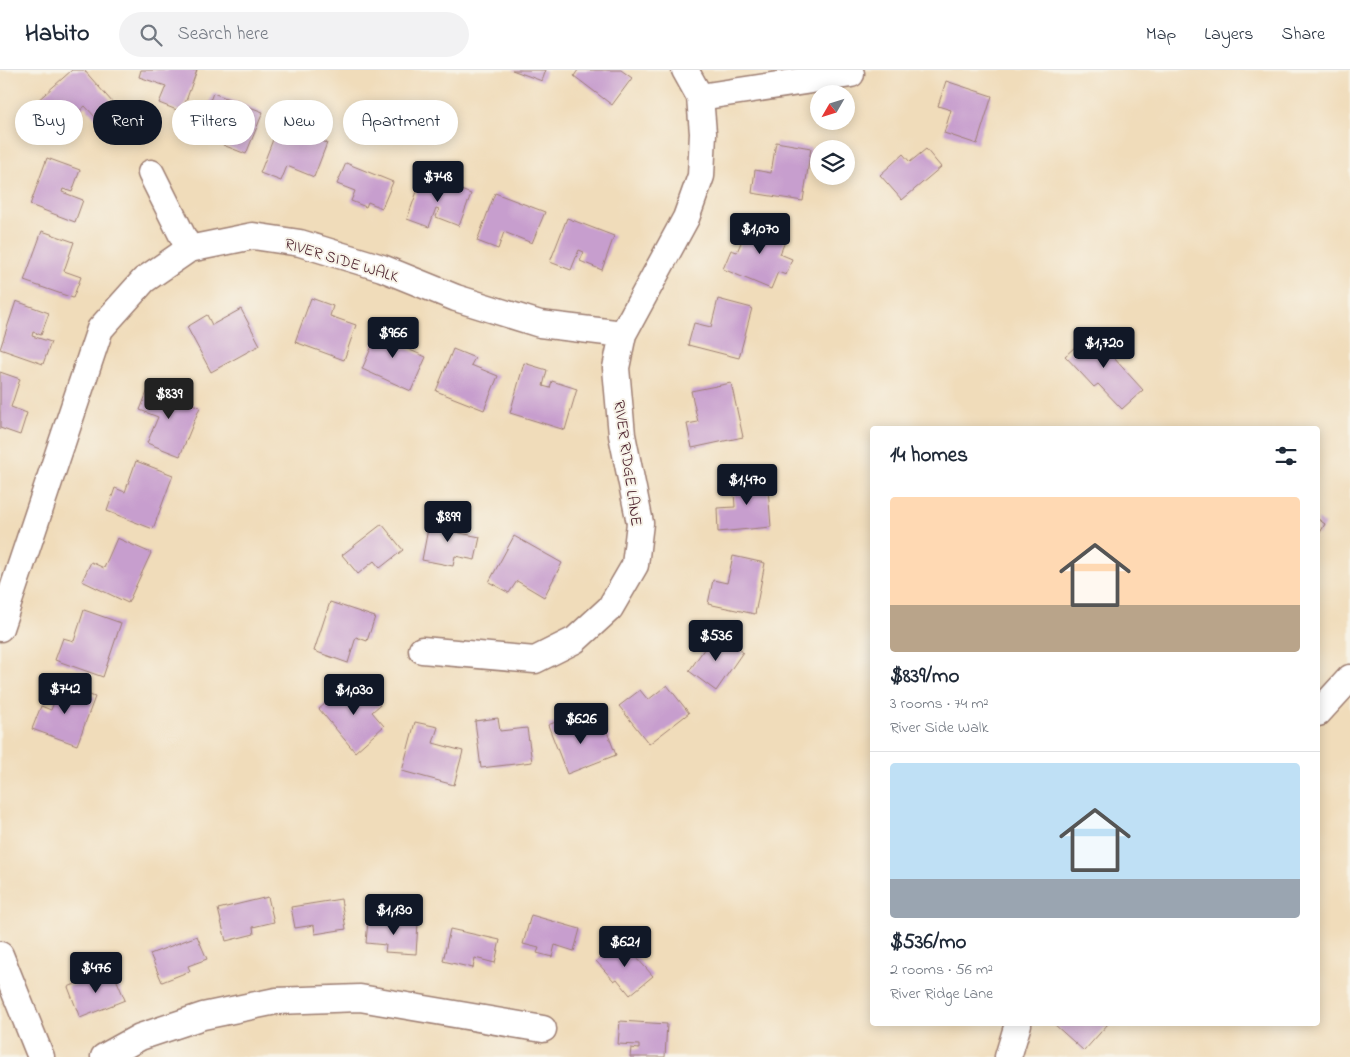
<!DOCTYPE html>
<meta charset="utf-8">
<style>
:root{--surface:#fff;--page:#f2f2f3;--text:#1f2937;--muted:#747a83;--line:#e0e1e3;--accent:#111827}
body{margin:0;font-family:"Indie Flower",sans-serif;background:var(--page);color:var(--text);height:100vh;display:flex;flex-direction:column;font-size:19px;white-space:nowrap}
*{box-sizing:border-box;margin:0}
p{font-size:16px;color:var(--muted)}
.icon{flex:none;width:28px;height:28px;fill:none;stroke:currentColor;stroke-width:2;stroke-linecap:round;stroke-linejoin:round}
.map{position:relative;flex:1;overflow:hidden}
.drawer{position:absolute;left:870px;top:356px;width:450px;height:600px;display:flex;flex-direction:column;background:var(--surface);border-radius:5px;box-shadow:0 2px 12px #0003}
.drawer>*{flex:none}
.banner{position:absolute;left:15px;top:30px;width:475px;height:45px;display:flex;gap:10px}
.needle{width:32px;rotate:231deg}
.fabs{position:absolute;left:810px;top:15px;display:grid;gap:10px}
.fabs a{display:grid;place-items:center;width:45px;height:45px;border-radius:50%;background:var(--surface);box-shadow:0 2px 12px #0003;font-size:25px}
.price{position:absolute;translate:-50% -42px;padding:0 11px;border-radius:5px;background:var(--accent);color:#fff;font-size:16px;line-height:32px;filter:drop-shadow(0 1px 2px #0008)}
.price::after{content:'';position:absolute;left:50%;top:30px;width:15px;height:11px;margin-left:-8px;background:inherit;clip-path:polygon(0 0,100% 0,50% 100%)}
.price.current{background:#222;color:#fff}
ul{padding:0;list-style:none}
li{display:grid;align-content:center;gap:10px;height:265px;padding:0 20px}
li+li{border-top:1px solid var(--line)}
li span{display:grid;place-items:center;height:155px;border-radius:5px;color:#555}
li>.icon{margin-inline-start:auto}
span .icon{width:90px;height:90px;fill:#fffc;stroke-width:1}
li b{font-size:21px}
h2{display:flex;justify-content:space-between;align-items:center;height:60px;padding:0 20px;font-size:21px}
.chip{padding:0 18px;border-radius:22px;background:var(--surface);box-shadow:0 2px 12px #0003;font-size:18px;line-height:45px}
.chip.current{background:var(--accent);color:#fff}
header{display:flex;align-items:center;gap:30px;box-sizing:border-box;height:70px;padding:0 25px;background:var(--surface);border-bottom:1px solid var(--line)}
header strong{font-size:24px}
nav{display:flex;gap:28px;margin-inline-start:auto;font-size:18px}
.search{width:350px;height:45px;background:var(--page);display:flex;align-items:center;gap:12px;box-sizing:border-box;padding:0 18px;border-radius:28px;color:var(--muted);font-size:19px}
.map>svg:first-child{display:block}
.building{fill:#c79ece}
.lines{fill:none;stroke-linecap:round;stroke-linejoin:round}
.minor-casing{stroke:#9d7e72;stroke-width:29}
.minor{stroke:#fff;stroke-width:26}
.labels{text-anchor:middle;stroke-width:4;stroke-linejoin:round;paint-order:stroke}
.street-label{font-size:16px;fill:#4a1f2b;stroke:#f7f3e8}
</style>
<header>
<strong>Habito</strong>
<div class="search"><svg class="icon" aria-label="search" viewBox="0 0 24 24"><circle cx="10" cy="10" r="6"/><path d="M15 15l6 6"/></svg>Search here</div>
<nav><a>Map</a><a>Layers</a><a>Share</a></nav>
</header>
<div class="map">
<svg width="1350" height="987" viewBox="0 0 1350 987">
<rect width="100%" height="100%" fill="#f7f3e8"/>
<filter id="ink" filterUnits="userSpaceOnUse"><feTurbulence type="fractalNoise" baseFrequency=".02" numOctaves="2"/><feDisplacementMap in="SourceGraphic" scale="10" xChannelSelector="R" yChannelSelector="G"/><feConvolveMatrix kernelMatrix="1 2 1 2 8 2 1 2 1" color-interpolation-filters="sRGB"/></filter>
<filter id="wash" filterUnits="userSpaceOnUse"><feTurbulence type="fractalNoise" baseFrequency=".0096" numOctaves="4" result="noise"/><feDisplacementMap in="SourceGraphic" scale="20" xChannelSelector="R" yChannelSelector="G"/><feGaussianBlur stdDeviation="1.12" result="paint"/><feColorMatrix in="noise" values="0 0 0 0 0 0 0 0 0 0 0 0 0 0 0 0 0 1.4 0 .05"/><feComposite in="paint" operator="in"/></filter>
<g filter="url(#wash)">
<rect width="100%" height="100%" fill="#f0dcba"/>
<g id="blocks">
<path class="building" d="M72,0H84L113,33L96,48L85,36L77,43L81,47L63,63L36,32Z
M141,0H197L182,42L159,33L166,16L139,7Z
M512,0H546L542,11Z
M578,0H621L632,8L612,35L574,6Z
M946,11L992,26L977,74L944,63L951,40L938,36Z
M213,23L263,42L246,84L223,75L231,55L228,54L224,63L201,54Z
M279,54L327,73L314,107L287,96L281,111L260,103Z
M776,72L811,78L803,131L752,123L755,100L771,103Z
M926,79L941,97L902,130L880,105L903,84L910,92Z
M47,88L80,100L72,122L63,119L62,122L83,130L75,152L30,135Z
M346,93L393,112L382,138L368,132L366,137L351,131L355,121L337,114Z
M423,105L471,124L459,156L436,147L439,139L436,138L429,157L407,149Z
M495,123L545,142L532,173L504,162L498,179L477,171Z
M567,148L614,166L602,200L580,191L584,182L579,180L571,200L550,192Z
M751,149L788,164L780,184L792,189L786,205L778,202L771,219L723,199L731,180L737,182Z
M42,161L74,172L64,201L81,207L73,228L24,211Z
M311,228L333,236L330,246L356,255L344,290L295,272Z
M718,229L752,238L739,288L688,275L694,253L711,257Z
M16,231L49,243L41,265L33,262L32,266L51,272L43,294L0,279Z
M241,239L260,275L211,302L187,257L207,245L212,255Z
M382,253L401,262L396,274L426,287L411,321L362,299Z
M1094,260L1116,284L1113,287L1143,320L1122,339L1098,314L1094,317L1065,286Z
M453,279L475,288L471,295L498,306L484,340L436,321Z
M524,293L547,300L543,316L550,318L552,311L577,319L565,360L510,343Z
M0,302L20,309L11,337L27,343L20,365L0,358Z
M731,313L743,367L692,378L687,354L698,352L691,321Z
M149,317L200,337L180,386L147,373L158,347L140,340Z
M136,391L173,405L153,459L107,441L115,418L125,422Z
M767,405L771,457L718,462L717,438L735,437L733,407Z
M431,443L448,446L445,460L480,467L475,490L455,486L453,496L422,490Z
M1318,449L1325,454L1318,466Z
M382,454L403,480L380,498L374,491L358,504L342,485Z
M514,466L562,493L544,527L517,511L509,523L489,512Z
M117,468L151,483L128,533L82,511L91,492L104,498Z
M733,486L765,493L755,544L708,534L713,510L727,513Z
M330,532L375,547L367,571L356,567L348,593L314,581Z
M84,540L121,553L103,607L55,590L63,568L74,571Z
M716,562L743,582L716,621L689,601Z
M360,612L380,635L372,642L384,656L355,682L319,639L341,620L345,625Z
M61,614L95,627L77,675L32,659L41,636L51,640Z
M667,615L689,643L649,674L619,636L640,620L648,630Z
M571,646L578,664L604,654L616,685L567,704L548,655Z
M498,648L500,661L527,658L532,692L481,698L475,651Z
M415,652L438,657L433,673L463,681L454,715L402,701Z
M268,827L274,852L253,857L254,864L226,871L218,839Z
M341,829L346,859L315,864L314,855L295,858L291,837Z
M531,845L580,859L574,881L555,875L552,887L537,883L539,878L523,874Z
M368,850L418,853L416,884L385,882L386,875L366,873Z
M450,859L500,870L495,893L475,888L473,898L443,891Z
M197,866L207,889L188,896L190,901L162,912L150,884Z
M621,870L653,906L630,925L617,909L614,911L596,891Z
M112,899L125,930L80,948L68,917Z
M620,951L667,954L665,987H630L631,978L639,979V975L618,974Z
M1054,954H1108L1084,981Z"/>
</g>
</g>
<g filter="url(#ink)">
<use href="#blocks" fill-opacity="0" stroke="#9d7e72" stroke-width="1"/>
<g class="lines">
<g class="minor-casing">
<path id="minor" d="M700,27L851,4
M151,103L189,179
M0,558L100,259L144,210L189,179L253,166L300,173L382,198L456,228L540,254L623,264
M422,580L535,590L575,570L610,538L635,495L640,453L622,365L616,298L623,264L686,148L701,106L703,63L700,27L685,0
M1318,643L1350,608
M0,885L41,987
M104,987L140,967L203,946L276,931L360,928L543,959
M1008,987L1018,954"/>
</g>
<use href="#minor" class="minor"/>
</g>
</g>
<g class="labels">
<g class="street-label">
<text transform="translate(342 189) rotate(17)" y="6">RIVER SIDE WALK</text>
<text transform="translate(629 393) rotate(82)" y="6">RIVER RIDGE LANE</text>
</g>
</g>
</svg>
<div class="fabs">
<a><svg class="needle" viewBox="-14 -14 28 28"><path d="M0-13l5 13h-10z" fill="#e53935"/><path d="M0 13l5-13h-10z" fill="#747a83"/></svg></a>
<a><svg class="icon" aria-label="layers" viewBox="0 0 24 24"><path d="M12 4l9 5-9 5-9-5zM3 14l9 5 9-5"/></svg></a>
</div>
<b class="price" style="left:438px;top:133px">$748</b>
<b class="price" style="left:760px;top:185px">$1,070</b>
<b class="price" style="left:393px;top:289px">$966</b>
<b class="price" style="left:1104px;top:299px">$1,720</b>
<b class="price current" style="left:169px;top:350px">$839</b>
<b class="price" style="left:747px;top:436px">$1,470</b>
<b class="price" style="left:448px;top:473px">$899</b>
<b class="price" style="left:716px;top:592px">$536</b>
<b class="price" style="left:65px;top:645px">$742</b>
<b class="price" style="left:354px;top:646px">$1,030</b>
<b class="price" style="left:581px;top:675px">$626</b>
<b class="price" style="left:394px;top:866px">$1,130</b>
<b class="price" style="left:625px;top:898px">$621</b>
<b class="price" style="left:96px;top:924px">$476</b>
<div class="banner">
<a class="chip">Buy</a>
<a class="chip current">Rent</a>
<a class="chip">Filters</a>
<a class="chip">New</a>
<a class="chip">Apartment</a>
</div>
<section class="drawer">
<h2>14 homes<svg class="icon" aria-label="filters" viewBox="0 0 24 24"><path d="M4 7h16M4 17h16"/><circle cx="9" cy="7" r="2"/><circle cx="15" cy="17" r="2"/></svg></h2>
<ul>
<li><span style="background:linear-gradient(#ffd9b3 70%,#b9a48a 0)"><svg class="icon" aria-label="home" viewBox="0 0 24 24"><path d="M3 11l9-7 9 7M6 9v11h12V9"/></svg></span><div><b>$839/mo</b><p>3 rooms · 74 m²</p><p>River Side Walk</p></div></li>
<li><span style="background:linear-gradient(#bfe0f5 75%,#9aa5b1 0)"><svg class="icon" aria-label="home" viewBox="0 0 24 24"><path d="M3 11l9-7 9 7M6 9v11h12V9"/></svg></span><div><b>$536/mo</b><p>2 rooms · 56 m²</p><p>River Ridge Lane</p></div></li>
</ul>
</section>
</div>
